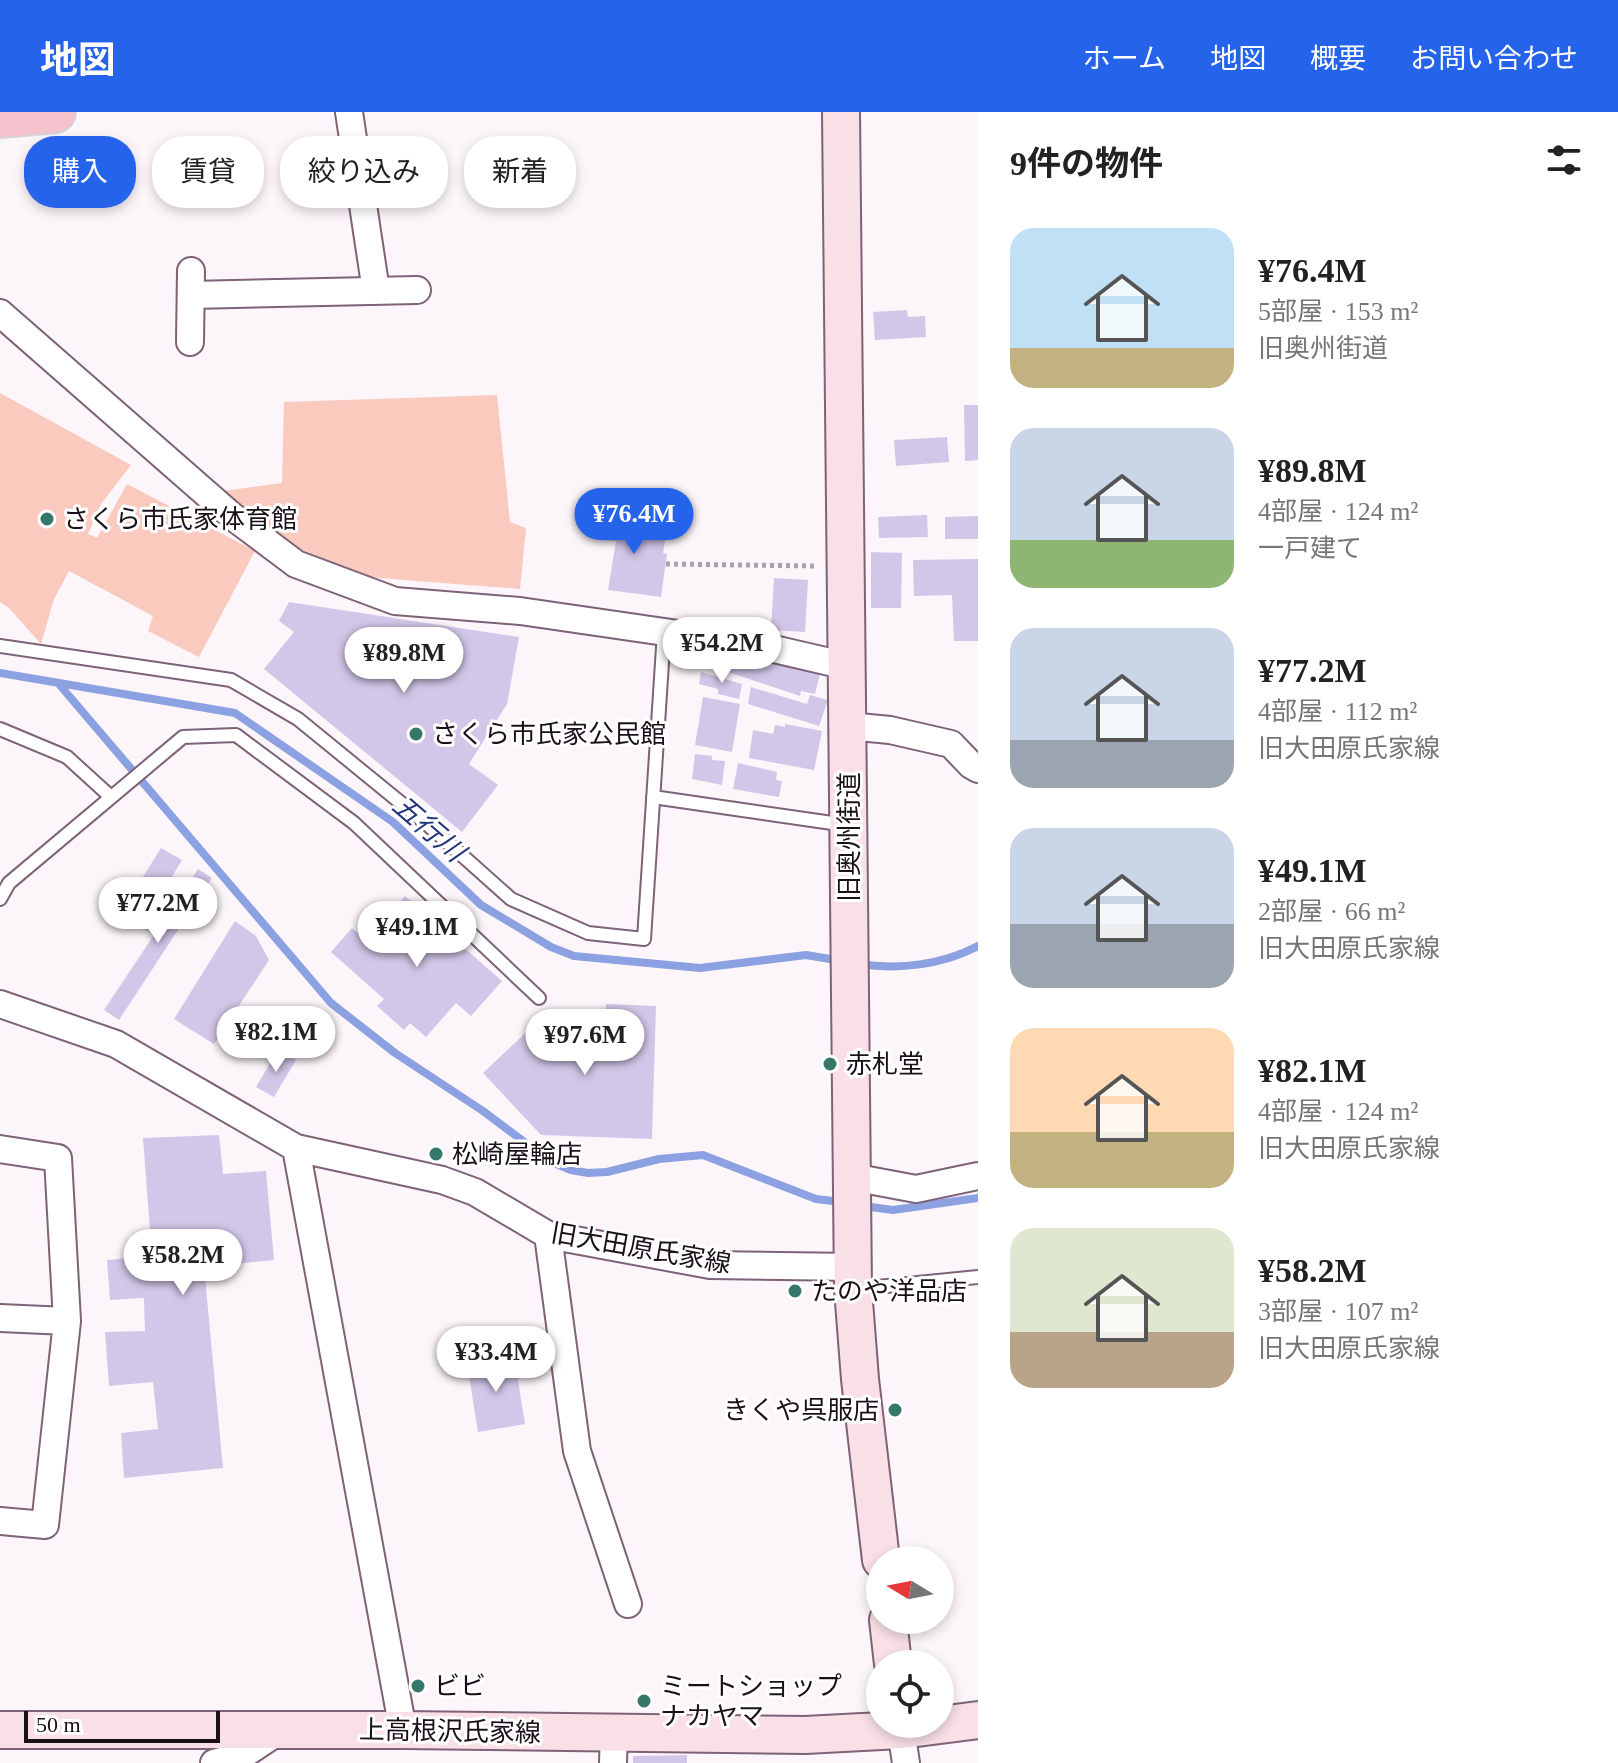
<!DOCTYPE html>
<html lang="ja">
<meta charset="utf-8">
<style>
:root{--surface:#fff;--page:#f6f6f6;--text:#222;--muted:#767676;--accent:#2563eb}
body{margin:0;font-family:"Times New Roman","Noto Sans JP",serif;background:var(--page);color:var(--text);height:100vh;display:flex;flex-direction:column;font-size:30px;white-space:nowrap}
*{box-sizing:border-box;margin:0}
p{font-size:26px;color:var(--muted)}
.icon{flex:none;width:44px;height:44px;fill:none;stroke:currentColor;stroke-width:2;stroke-linecap:round;stroke-linejoin:round}
.map{position:relative;flex:1;overflow:hidden}
.side{display:flex;flex-direction:column;background:var(--surface);width:640px}
.side>*{flex:none}
.guide{position:absolute;left:24px;top:24px;width:760px;height:72px;display:flex;gap:16px}
.needle{width:52px;rotate:280deg}
.controls{position:absolute;left:866px;top:1434px;display:grid;gap:16px}
.controls a{display:grid;place-items:center;width:88px;height:88px;border-radius:50%;background:var(--surface);box-shadow:0 4px 12px #0003;font-size:40px}
.scale{position:absolute;left:24px;bottom:20px;width:196px;box-sizing:border-box;padding-left:8px;border:4px solid #1a1019;border-top:0;font-size:22px;line-height:28px;white-space:nowrap;color:#1a1019;-webkit-text-stroke:6px #fff;paint-order:stroke}
.price{position:absolute;translate:-50% -68px;padding:0 18px;border-radius:28px;background:#fff;color:#222;font-size:26px;line-height:52px;filter:drop-shadow(0 2px 4px #0008)}
.price::after{content:'';position:absolute;left:50%;top:48px;width:24px;height:18px;margin-left:-12px;background:inherit;clip-path:polygon(0 0,100% 0,50% 100%)}
.price.current{background:var(--accent);color:#fff}
ul{padding:0;list-style:none}
li{display:flex;align-items:center;gap:24px;height:200px;padding:0 32px}
li span{display:grid;place-items:center;flex:none;width:224px;height:160px;border-radius:24px;color:#555}
li>.icon{margin-inline-start:auto}
span .icon{width:96px;height:96px;fill:#fffc;stroke-width:1}
li b{font-size:34px}
h2{display:flex;justify-content:space-between;align-items:center;height:96px;padding:0 32px;font-size:34px}
.pill{padding:0 28px;border-radius:32px;background:var(--surface);box-shadow:0 4px 12px #0003;font-size:28px;line-height:72px}
.pill.current{background:var(--accent);color:#fff}
header{display:flex;align-items:center;gap:48px;box-sizing:border-box;height:112px;padding:0 40px;background:var(--accent);color:#fff}
header strong{font-size:38px}
nav{display:flex;gap:44px;margin-inline-start:auto;font-size:28px}
main{display:flex;flex:1;min-height:0}
.map>svg:first-child{display:block}
.green{fill:#f9cabd}
.lines{fill:none;stroke-linecap:round;stroke-linejoin:round}
.stream{stroke:#8ca1e1;stroke-width:8}
.building{fill:#d3c7e9}
.lane-casing{stroke:#7d6278;stroke-width:16}
.street-casing{stroke:#7d6278;stroke-width:30}
.secondary-casing{stroke:#7d6278;stroke-width:40}
.primary-casing{stroke:#d6d4d6;stroke-width:44}
.path{stroke:#aaa2a8;stroke-width:5;stroke-dasharray:4 4;stroke-linecap:butt}
.lane{stroke:#fff;stroke-width:12}
.street{stroke:#fff;stroke-width:26}
.secondary{stroke:#f9e0e6;stroke-width:36}
.primary{stroke:#f4c1cd;stroke-width:40}
.poi-dot{fill:#357768;stroke:#fff;stroke-width:3}
.labels{text-anchor:middle;stroke-width:6;stroke-linejoin:round;paint-order:stroke}
.poi-label{font-size:26px;fill:#1a1019;stroke:#fff;text-anchor:start}
.street-label{font-size:26px;fill:#1a1019;stroke:#fff}
.water-label{font-size:28px;font-style:italic;fill:#25357f;stroke:#fff}
</style>
<header>
<strong>地図</strong>
<nav><a>ホーム</a><a>地図</a><a>概要</a><a>お問い合わせ</a></nav>
</header>
<main>
<div class="map">
<svg width="978" height="1651" viewBox="0 0 978 1651">
<rect width="100%" height="100%" fill="#fcf5fa"/>
<path class="green" d="M0,281L131,353L101,392L88,422L97,426L127,372L255,439L199,545L148,519L153,504L69,459L54,487L41,532L9,496L0,490Z
M497,283L510,410L526,416L520,477L354,464L322,446L275,427L216,380L282,371L284,290Z"/>
<g class="lines">
<path class="stream" d="M0,561L235,601L393,710L481,793L551,835L574,844L700,856L806,843L842,849
M58,571L331,891L395,941L483,999L551,1050L571,1058L588,1061L607,1060L659,1047L703,1043L816,1087L842,1090
M859,852C899,858 942,853 978,834
M863,1094L893,1098L978,1086"/>
</g>
<path class="building" d="M907,198L908,205L925,204L926,225L875,228L873,200Z
M964,293H978V348L965,349Z
M947,325L949,350L896,354L894,328Z
M599,391H617L618,423L629,426L632,414L667,418L663,441L667,442L661,485L608,478L616,429L600,428Z
M927,403L928,425L879,426L878,405Z
M978,404V427H945V405Z
M871,440L902,441L901,496H871Z
M978,447V529H954L952,483L914,484L913,448Z
M774,466L808,468L805,520L771,518Z
M289,490L519,525L507,592L469,652L498,673L462,720L264,557L294,520L279,509Z
M725,533L821,558L815,582L801,579L800,584L722,558Z
M704,541L715,542L713,557L702,556Z
M701,560L742,572L739,587L718,582V577L699,572Z
M751,575L807,592L810,583L828,588L819,614L748,592Z
M703,585L740,592L732,640L695,633Z
M785,612L822,619L814,658L749,646L753,618L773,622L775,613L785,615Z
M695,642L712,644V648L725,649L722,673L692,667Z
M738,651L777,660L776,668L782,669L779,685L733,677Z
M161,736L182,748L162,781L141,768Z
M198,757L212,766L119,908L104,898Z
M133,782L159,799L147,819L121,802Z
M405,784L502,869L471,904L456,891L426,925L410,911L404,918L377,894L384,887L331,840L352,816L367,828Z
M235,809L256,824L269,848L214,932L174,907Z
M606,892L656,894L652,1027L541,1023L483,961L537,910L561,937L589,938L568,916L583,901L604,922Z
M304,900L324,912L306,943L286,931Z
M278,938L296,948L274,985L256,975Z
M219,1023L223,1062L266,1059L274,1148L204,1155L223,1356L124,1366L121,1321L158,1317L153,1270L109,1274L105,1220L145,1219L144,1186L110,1188L107,1148L152,1144L143,1026Z
M514,1243L525,1312L478,1320L467,1251Z
M687,1643V1651H633V1644Z"/>
<g class="lines">
<g class="lane-casing">
<path id="lane" d="M0,534L231,568L298,607L428,713L511,787L588,821L644,827L664,520
M0,617L67,645L111,685
M653,685L846,713
M0,787L9,771L183,625L236,623L354,711L539,886
M857,1177L978,1165"/>
</g>
<g class="street-casing">
<path id="street" d="M349,0L376,179
M191,183L417,178
M0,201L232,404L296,452L395,489L520,499L761,534L847,554
M190,230L191,159
M848,614L890,618L951,632L971,653L978,657
M0,892L116,932L296,1036L442,1068L475,1080L548,1123L710,1153L853,1155
M296,1036L403,1618
M0,1037L58,1046L67,1209L45,1413L0,1409
M852,1065L916,1077L978,1064
M548,1123L577,1339L628,1492
M0,1206L67,1209
M901,1618L906,1651
M214,1651L243,1643L282,1617
M613,1651L614,1620"/>
</g>
<g class="secondary-casing">
<path id="secondary" d="M841,0L853,1177L860,1267L881,1448
M888,1508L893,1552
M0,1618H403L805,1623L901,1618L978,1608"/>
</g>
<g class="primary-casing">
<path id="primary" d="M0,5L55,0"/>
</g>
<path class="path" d="M666,452L817,454"/>
<use href="#lane" class="lane"/>
<use href="#street" class="street"/>
<use href="#secondary" class="secondary"/>
<use href="#primary" class="primary"/>
</g>
<g class="poi-dot">
<circle cx="47" cy="407" r="8"/>
<circle cx="416" cy="622" r="8"/>
<circle cx="830" cy="952" r="8"/>
<circle cx="436" cy="1042" r="8"/>
<circle cx="795" cy="1179" r="8"/>
<circle cx="895" cy="1298" r="8"/>
<circle cx="418" cy="1574" r="8"/>
<circle cx="644" cy="1589" r="8"/>
</g>
<g class="labels">
<g class="poi-label">
<text x="63" y="416">さくら市氏家体育館</text>
<text x="432" y="631">さくら市氏家公民館</text>
<text x="846" y="961">赤札堂</text>
<text x="452" y="1051">松崎屋輪店</text>
<text x="811" y="1188">たのや洋品店</text>
<text x="879" y="1307" text-anchor="end">きくや呉服店</text>
<text x="434" y="1583">ビビ</text>
<text x="660" y="1583">ミートショップ<tspan x="660" dy="30">ナカヤマ</tspan></text>
</g>
<g class="street-label">
<text transform="translate(849 725) rotate(-90)" y="9">旧奥州街道</text>
<text transform="translate(641 1136) rotate(10)" y="9">旧大田原氏家線</text>
<text transform="translate(450 1619) rotate(1)" y="9">上高根沢氏家線</text>
</g>
<g class="water-label">
<text transform="translate(429 716) rotate(41)" y="10">五行川</text>
</g>
</g>
</svg>
<div class="controls">
<a><svg class="needle" viewBox="-14 -14 28 28"><path d="M0-13l5 13h-10z" fill="#e53935"/><path d="M0 13l5-13h-10z" fill="#767676"/></svg></a>
<a><svg class="icon" aria-label="locate" viewBox="0 0 24 24"><circle cx="12" cy="12" r="6"/><path d="M12 2v4M12 18v4M2 12h4M18 12h4"/></svg></a>
</div>
<div class="scale">50 m</div>
<b class="price current" style="left:634px;top:444px">¥76.4M</b>
<b class="price" style="left:722px;top:573px">¥54.2M</b>
<b class="price" style="left:404px;top:583px">¥89.8M</b>
<b class="price" style="left:158px;top:833px">¥77.2M</b>
<b class="price" style="left:417px;top:857px">¥49.1M</b>
<b class="price" style="left:276px;top:962px">¥82.1M</b>
<b class="price" style="left:585px;top:965px">¥97.6M</b>
<b class="price" style="left:183px;top:1185px">¥58.2M</b>
<b class="price" style="left:496px;top:1282px">¥33.4M</b>
<div class="guide">
<a class="pill current">購入</a>
<a class="pill">賃貸</a>
<a class="pill">絞り込み</a>
<a class="pill">新着</a>
</div>
</div>
<section class="side">
<h2>9件の物件<svg class="icon" aria-label="filters" viewBox="0 0 24 24"><path d="M4 7h16M4 17h16"/><circle cx="9" cy="7" r="2"/><circle cx="15" cy="17" r="2"/></svg></h2>
<ul>
<li><span style="background:linear-gradient(#bfe0f5 75%,#c2b280 0)"><svg class="icon" aria-label="home" viewBox="0 0 24 24"><path d="M3 11l9-7 9 7M6 9v11h12V9"/></svg></span><div><b>¥76.4M</b><p>5部屋 · 153 m²</p><p>旧奥州街道</p></div></li>
<li><span style="background:linear-gradient(#c9d6e8 70%,#8fb573 0)"><svg class="icon" aria-label="home" viewBox="0 0 24 24"><path d="M3 11l9-7 9 7M6 9v11h12V9"/></svg></span><div><b>¥89.8M</b><p>4部屋 · 124 m²</p><p>一戸建て</p></div></li>
<li><span style="background:linear-gradient(#c9d6e8 70%,#9aa5b1 0)"><svg class="icon" aria-label="home" viewBox="0 0 24 24"><path d="M3 11l9-7 9 7M6 9v11h12V9"/></svg></span><div><b>¥77.2M</b><p>4部屋 · 112 m²</p><p>旧大田原氏家線</p></div></li>
<li><span style="background:linear-gradient(#c9d6e8 60%,#9aa5b1 0)"><svg class="icon" aria-label="home" viewBox="0 0 24 24"><path d="M3 11l9-7 9 7M6 9v11h12V9"/></svg></span><div><b>¥49.1M</b><p>2部屋 · 66 m²</p><p>旧大田原氏家線</p></div></li>
<li><span style="background:linear-gradient(#ffd9b3 65%,#c2b280 0)"><svg class="icon" aria-label="home" viewBox="0 0 24 24"><path d="M3 11l9-7 9 7M6 9v11h12V9"/></svg></span><div><b>¥82.1M</b><p>4部屋 · 124 m²</p><p>旧大田原氏家線</p></div></li>
<li><span style="background:linear-gradient(#dfe7d0 65%,#b9a48a 0)"><svg class="icon" aria-label="home" viewBox="0 0 24 24"><path d="M3 11l9-7 9 7M6 9v11h12V9"/></svg></span><div><b>¥58.2M</b><p>3部屋 · 107 m²</p><p>旧大田原氏家線</p></div></li>
</ul>
</section>
</main>
